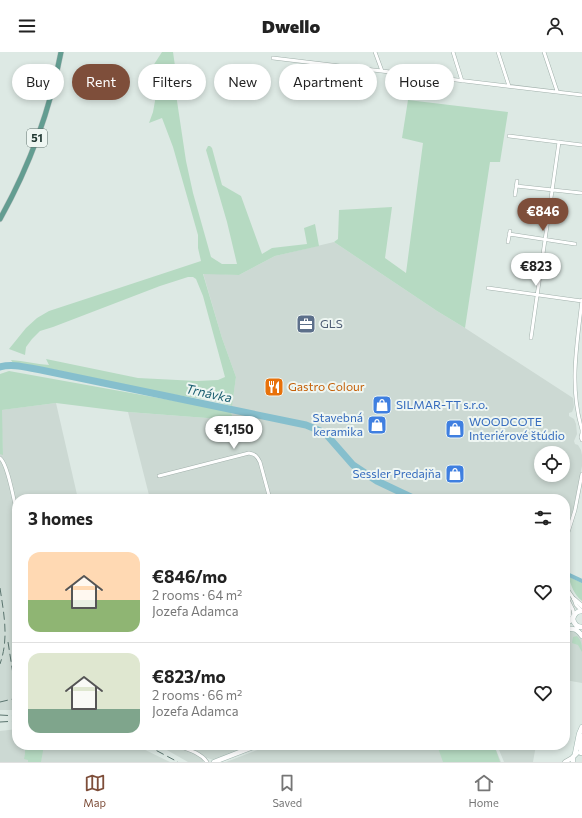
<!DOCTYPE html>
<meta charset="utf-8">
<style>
:root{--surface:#fff;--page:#f2f2f2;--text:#222;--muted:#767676;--line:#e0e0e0;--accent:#7e4e3a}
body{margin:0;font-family:Commissioner,sans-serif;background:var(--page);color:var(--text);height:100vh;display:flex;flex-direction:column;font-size:15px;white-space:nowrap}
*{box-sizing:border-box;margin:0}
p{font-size:13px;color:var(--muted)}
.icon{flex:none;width:22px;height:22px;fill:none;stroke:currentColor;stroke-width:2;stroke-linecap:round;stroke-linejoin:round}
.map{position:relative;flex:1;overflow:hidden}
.panel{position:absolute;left:12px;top:442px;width:558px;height:256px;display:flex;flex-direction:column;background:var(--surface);border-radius:16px;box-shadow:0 2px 6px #0003}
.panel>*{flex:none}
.hud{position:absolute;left:12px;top:12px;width:558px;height:36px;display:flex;gap:8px}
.buttons{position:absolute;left:534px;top:394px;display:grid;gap:8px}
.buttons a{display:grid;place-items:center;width:36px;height:36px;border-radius:50%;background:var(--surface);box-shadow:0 2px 6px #0003;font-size:20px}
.price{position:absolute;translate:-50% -34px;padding:0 9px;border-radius:14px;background:#fff;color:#222;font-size:13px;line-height:26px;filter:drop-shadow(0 1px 2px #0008)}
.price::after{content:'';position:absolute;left:50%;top:24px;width:12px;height:9px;margin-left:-6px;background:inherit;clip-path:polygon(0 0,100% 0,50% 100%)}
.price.on{background:var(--accent);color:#fff}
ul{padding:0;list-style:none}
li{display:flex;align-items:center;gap:12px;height:100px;padding:0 16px}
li+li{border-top:1px solid var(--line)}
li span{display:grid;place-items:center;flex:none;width:112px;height:80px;border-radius:12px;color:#555}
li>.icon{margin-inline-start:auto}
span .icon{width:48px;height:48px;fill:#fffc;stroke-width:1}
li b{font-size:17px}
h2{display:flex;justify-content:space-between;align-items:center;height:48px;padding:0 16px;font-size:17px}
.pill{padding:0 14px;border-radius:18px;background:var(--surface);box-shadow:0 2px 6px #0003;font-size:14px;line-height:36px}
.pill.on{background:var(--accent);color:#fff}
header{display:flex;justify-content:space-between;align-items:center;height:52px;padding:0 16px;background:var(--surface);font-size:18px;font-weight:800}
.tab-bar{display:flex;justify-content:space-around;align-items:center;height:56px;border-top:1px solid var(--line);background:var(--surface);font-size:11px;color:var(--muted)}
.tab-bar a{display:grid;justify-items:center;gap:2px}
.tab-bar .on{color:var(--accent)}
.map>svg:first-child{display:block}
.built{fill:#ccd9d3;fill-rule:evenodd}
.green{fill:#b6dac2}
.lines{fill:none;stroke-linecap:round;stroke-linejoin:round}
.canal{stroke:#86bfcd;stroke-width:4}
.river{stroke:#86bfcd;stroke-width:7}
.minor-casing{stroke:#a1b0ab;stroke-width:4}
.tertiary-casing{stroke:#a1b0ab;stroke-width:5}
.secondary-casing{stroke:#9db4ad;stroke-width:5.5}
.primary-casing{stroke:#bcc3c2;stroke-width:6}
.minor{stroke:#fff;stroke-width:3}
.tertiary{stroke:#fff;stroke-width:4}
.secondary{stroke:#fff;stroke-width:4.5}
.primary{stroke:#639d91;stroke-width:5}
.rail{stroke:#5a746e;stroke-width:1;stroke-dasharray:8 4;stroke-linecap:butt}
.labels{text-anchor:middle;stroke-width:4;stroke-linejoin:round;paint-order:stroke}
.shield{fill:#eef6f2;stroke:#5e716c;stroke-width:1}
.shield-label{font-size:11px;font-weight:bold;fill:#203832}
.service-label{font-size:12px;fill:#4e5e75;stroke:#eef6f2;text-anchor:start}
.food-label{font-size:12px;fill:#c56008;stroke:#eef6f2;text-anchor:start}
.shop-label{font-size:12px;fill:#366cbe;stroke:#eef6f2;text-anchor:start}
.water-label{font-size:13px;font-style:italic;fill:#1c5f71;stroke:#eef6f2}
</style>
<header><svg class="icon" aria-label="menu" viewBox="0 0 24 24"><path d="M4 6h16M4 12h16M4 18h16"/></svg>Dwello<svg class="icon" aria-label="person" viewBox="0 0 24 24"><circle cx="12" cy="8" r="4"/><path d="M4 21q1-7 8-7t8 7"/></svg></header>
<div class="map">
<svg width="582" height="710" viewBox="0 0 582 710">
<rect width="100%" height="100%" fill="#dde9e4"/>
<path class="built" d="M334,190L437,259L465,276L573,346L574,355L572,360L569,361V364L574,367L576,372L577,382L574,389L575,392L578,393L581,398L582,403V414L574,454L565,483V447H150L128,360L233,368L231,359L236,325L222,286L203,221L239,223L275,204ZM541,401H563V423H541Z
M56,351L78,447H17V658H0V402H3L1,358Z
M571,577L579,582L582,588V631L565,628V579Z
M17,677V693H135L170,710H0V679Z
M158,693H253L214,708L207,706L204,708L203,710H188Z
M270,693H494L501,710H226Z
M497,693H536L533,710H504Z"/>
<path class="green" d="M162,0H173L175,14L173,21L174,29L186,109L193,141L211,205L222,212H237L227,170L206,98L208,94H210L212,96L222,133L241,144L262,202L272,196L307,192L304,176L315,172L319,194L275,204L239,223L203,222L222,286L236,325L232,354L210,348L170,342L51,317L13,311L11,308C24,309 36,312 49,313L46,307L138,326L197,329L218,328L225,325L203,244L196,227L193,225H188L160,234L53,275L40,279L32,287L26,295L25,303L9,297L26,276L37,266L49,259L110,239L201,209L198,196V183L173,95L162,66L149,71L153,60L155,49L152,37L151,17Z
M408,48L508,60L500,110H490L465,276L437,259L334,190L338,187L339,158L392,155L385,206L406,221L423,91L402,86Z
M9,319L231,359L233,368L128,360L56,351L2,358L3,403L0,402V322Z
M568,524L582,531V549C574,543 571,533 568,524Z
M577,584C582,589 582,594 582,600L578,593L572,591L573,585Z
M25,693H44L41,710H28V708L24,707L25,702Z
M437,693H494L500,710H443Z"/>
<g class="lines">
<path class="canal" d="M565,521L582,529"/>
<path class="river" d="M0,315C13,311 28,316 41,318L306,373L325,381L353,413L377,429L415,447"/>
<g class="minor-casing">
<path id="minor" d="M375,0L382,19
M453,0L462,29
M498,0L509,34
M544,0L557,39
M273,6L582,43
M509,84L582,93
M516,134L581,141
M515,143L517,129
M509,182L575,192
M508,190L510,179
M488,236L582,249
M531,286L559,90
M582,381L581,385L582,388
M582,382V378C569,334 577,293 582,248
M0,406C8,412 14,450 17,461
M159,424L249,401C255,402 257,404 260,410L270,447
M565,490L575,458L582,422
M565,534L574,547L576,553L582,559
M565,537L567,546L573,558L574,563
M565,568L570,563L569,554
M175,693C186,697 200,700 207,710"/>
</g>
<g class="tertiary-casing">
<path id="tertiary" d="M574,547L582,554
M565,710L572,706"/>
</g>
<g class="secondary-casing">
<path id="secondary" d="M582,559C577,559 574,562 573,567C574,572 577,575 582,575
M565,570L570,569L573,565
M565,577C574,576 577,577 582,584
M581,701L580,694L582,684
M575,702L579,682L582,675
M214,710L258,693
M573,710V705L577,701"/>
</g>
<g class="primary-casing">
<path id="primary" d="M0,167C29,115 50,58 61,0"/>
</g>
<use href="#minor" class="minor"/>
<use href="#tertiary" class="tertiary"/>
<use href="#secondary" class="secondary"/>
<use href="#primary" class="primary"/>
<path class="rail" d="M0,536C4,563 9,586 0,612
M8,590L13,622
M0,650L17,646
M0,663L17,664
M0,670L17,669
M146,693L178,710"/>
</g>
<defs>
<g id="office-square" transform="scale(1)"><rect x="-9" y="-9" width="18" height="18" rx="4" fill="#5c6f8a" stroke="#eef6f2"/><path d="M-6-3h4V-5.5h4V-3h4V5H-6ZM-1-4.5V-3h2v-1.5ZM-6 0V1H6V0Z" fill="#fff"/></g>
<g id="restaurant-square" transform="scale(1)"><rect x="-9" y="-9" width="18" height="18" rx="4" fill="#e8710a" stroke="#eef6f2"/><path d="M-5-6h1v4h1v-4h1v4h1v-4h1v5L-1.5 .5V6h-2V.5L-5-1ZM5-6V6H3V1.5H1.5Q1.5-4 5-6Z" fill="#fff"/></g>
<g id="shop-square" transform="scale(1)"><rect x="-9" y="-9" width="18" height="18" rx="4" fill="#3f7fe0" stroke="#eef6f2"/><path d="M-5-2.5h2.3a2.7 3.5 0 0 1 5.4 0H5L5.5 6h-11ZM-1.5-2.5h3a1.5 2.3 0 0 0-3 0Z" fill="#fff"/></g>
</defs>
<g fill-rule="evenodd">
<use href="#office-square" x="306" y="272"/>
<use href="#restaurant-square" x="274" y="335"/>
<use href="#shop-square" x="382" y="353"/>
<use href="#shop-square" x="377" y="373"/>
<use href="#shop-square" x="455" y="377"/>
<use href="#shop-square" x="455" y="422"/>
</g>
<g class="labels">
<rect class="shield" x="27" y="77" width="20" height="18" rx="3"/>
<g class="shield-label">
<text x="37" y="90">51</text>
</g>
<g class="service-label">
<text x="320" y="276">GLS</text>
</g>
<g class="food-label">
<text x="288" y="339">Gastro Colour</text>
</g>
<g class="shop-label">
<text x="396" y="357">SILMAR-TT s.r.o.</text>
<text x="363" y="370" text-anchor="end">Stavebná<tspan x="363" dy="14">keramika</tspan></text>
<text x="469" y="374">WOODCOTE<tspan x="469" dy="14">Interiérové štúdio</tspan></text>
<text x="441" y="426" text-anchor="end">Sessler Predajňa</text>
</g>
<g class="water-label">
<text transform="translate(209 341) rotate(12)" y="5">Trnávka</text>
</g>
</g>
</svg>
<div class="buttons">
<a><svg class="icon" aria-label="locate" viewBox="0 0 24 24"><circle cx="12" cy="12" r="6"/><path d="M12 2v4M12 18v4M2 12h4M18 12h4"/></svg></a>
</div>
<b class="price on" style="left:543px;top:180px">€846</b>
<b class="price" style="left:536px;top:235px">€823</b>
<b class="price" style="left:234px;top:398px">€1,150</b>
<div class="hud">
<a class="pill">Buy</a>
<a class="pill on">Rent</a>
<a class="pill">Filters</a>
<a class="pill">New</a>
<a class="pill">Apartment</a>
<a class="pill">House</a>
</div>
<section class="panel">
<h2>3 homes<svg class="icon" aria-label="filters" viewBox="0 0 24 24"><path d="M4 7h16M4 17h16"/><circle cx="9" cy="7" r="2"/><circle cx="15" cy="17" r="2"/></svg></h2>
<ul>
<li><span style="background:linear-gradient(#ffd9b3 60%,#8fb573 0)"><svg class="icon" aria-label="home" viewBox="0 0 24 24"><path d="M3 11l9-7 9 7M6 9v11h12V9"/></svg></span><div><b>€846/mo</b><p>2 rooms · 64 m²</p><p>Jozefa Adamca</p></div><svg class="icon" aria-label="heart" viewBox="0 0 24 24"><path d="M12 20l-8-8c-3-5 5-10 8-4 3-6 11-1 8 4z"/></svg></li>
<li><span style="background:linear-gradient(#dfe7d0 70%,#7fa58c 0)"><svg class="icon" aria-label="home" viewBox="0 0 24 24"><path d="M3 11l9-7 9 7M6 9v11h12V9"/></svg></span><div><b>€823/mo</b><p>2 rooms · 66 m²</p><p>Jozefa Adamca</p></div><svg class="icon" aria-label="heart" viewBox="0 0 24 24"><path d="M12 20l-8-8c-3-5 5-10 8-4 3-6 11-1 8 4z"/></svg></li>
</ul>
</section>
</div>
<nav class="tab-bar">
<a class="on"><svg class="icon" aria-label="map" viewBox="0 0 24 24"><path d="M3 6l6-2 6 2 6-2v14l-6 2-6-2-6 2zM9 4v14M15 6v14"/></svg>Map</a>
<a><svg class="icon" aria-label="saved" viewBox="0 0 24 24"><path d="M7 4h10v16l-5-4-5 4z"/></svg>Saved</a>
<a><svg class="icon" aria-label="home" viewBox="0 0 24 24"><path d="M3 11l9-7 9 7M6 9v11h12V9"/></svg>Home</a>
</nav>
